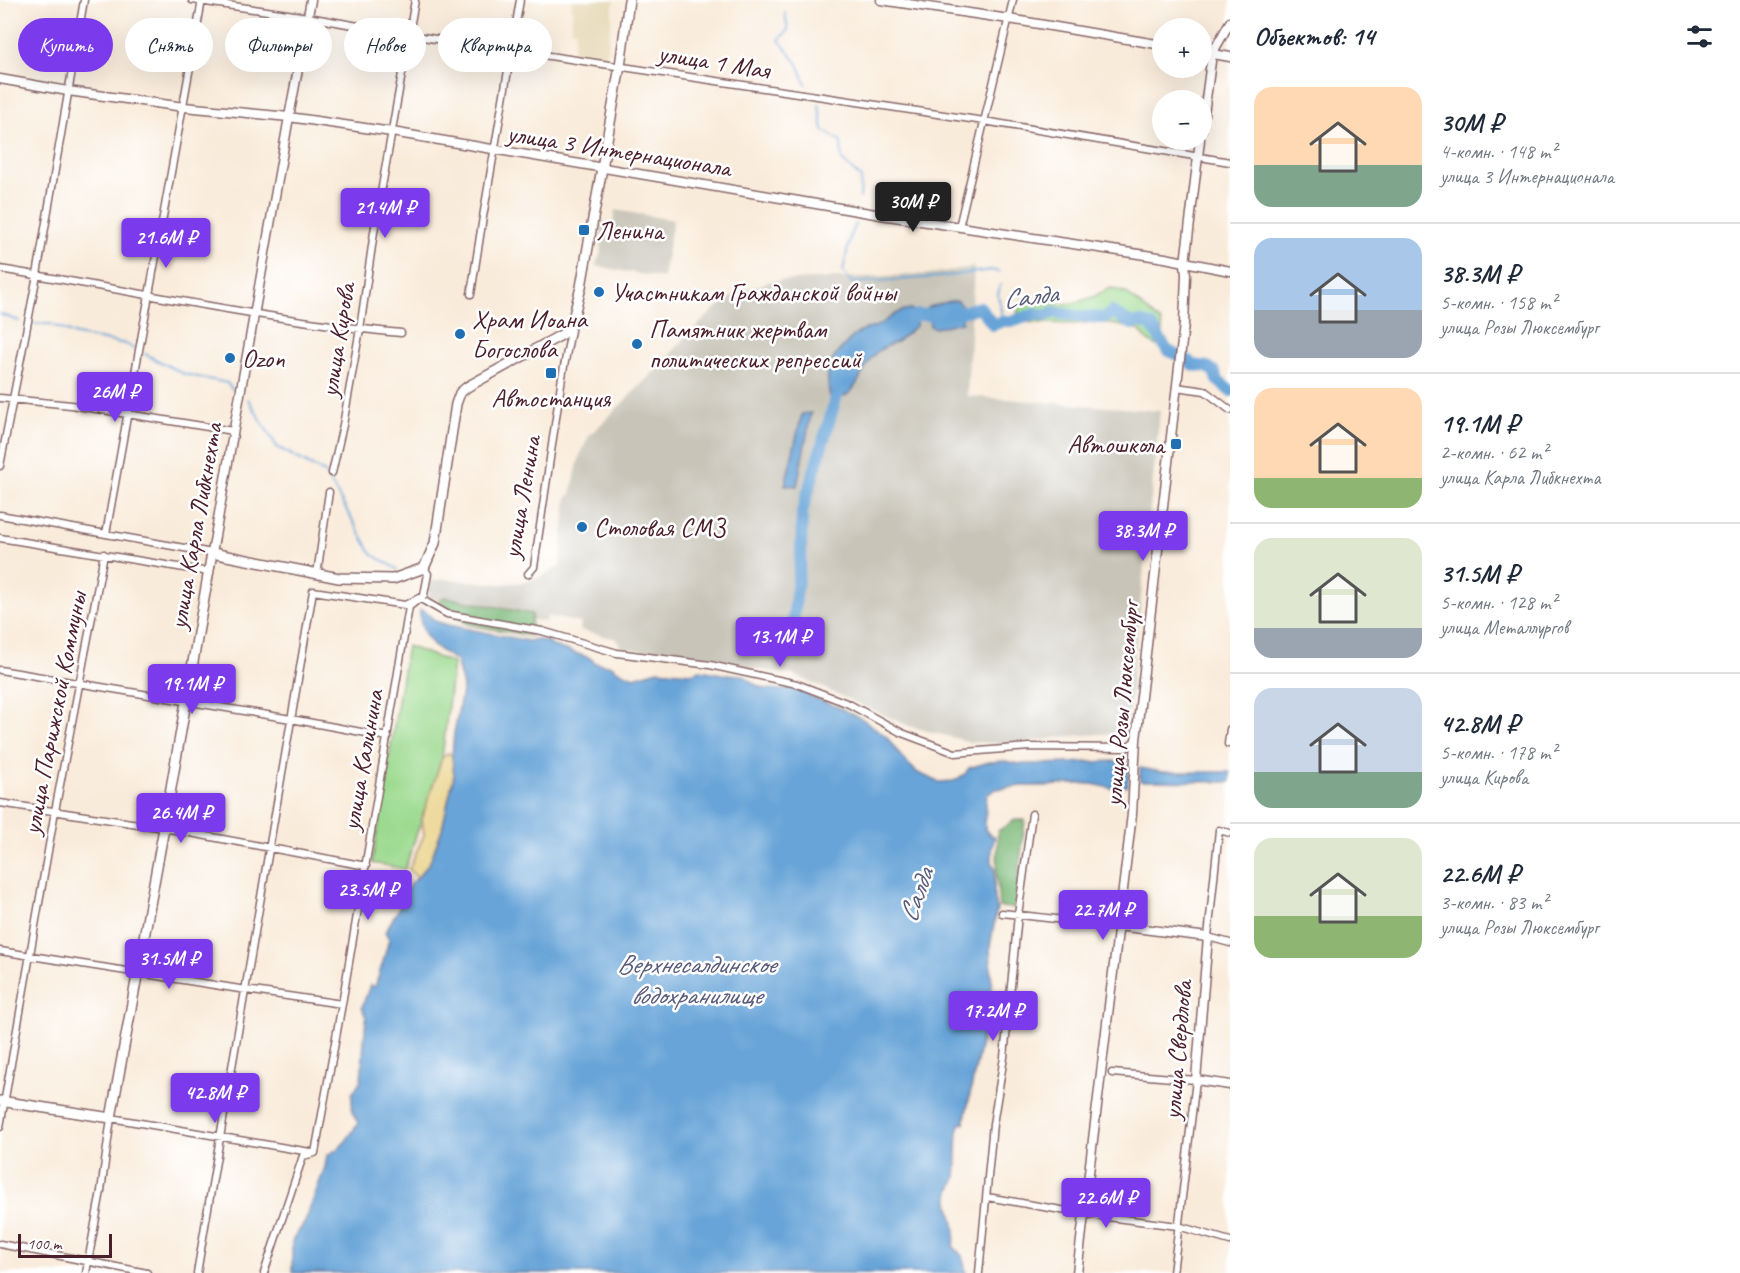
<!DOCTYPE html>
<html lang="ru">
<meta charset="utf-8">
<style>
:root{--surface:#fff;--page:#f6f6f7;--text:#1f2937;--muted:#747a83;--line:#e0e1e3;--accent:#7c3aed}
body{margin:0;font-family:Caveat,sans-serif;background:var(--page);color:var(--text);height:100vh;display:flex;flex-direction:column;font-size:22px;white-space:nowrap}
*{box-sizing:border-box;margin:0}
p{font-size:20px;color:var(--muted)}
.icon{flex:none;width:33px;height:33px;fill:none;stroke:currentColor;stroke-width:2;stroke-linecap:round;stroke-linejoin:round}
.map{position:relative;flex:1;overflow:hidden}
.sheet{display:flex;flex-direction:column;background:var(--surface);width:510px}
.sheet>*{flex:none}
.guide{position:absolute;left:18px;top:18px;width:570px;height:54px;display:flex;gap:12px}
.buttons{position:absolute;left:1152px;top:18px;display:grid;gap:12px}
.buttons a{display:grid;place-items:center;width:60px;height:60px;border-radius:50%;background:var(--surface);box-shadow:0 6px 24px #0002;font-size:30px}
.scale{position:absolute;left:18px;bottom:15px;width:94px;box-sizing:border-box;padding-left:6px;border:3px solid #4a1f2b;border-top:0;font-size:16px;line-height:21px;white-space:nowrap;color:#4a1f2b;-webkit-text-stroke:4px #fff;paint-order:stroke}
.price{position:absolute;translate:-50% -51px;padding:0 14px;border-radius:6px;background:var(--accent);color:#fff;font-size:20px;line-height:39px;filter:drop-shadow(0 2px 3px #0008)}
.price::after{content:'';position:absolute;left:50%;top:36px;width:18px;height:14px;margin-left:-9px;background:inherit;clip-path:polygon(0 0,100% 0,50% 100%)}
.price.current{background:#222;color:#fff}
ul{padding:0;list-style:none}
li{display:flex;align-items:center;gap:18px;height:150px;padding:0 24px}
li+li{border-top:2px solid var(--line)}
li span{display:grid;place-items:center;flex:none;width:168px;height:120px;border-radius:18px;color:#555}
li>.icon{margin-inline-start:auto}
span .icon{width:72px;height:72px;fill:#fffc;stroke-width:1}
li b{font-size:26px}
h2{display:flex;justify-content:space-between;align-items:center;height:72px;padding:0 24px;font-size:26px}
.tag{padding:0 21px;border-radius:27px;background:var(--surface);box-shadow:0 6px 24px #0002;font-size:21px;line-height:54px}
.tag.current{background:var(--accent);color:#fff}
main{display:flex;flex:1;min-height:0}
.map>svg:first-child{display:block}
.built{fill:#e7daba}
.industrial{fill:#c8c4b8}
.green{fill:#9cda8f;stroke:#737c5d;stroke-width:1.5}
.forest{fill:#7dba7a;stroke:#646c52;stroke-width:1.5}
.sand{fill:#eeda9e;stroke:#9c7c64;stroke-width:1.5}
.water{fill:#68a4d8;stroke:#596282;stroke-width:1.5}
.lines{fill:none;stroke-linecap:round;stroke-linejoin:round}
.stream{stroke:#68a4d8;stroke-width:2}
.river{stroke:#68a4d8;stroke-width:12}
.street-casing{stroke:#876668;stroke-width:9}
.secondary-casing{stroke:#876668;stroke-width:11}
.primary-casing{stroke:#876668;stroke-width:12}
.street{stroke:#fff;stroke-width:6}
.secondary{stroke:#fff;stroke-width:8}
.primary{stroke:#fff;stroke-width:9}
.poi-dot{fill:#1f6fb2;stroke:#fff;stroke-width:2}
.labels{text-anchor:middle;stroke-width:5;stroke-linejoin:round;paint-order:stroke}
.street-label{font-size:26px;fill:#4a1f2b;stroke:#fff}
.poi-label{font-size:26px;fill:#4a1f2b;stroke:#fff;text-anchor:start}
.water-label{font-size:27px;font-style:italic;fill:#585b79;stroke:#fff}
</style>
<main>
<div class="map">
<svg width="1230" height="1273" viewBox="0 0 1230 1273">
<rect width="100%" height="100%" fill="#fff"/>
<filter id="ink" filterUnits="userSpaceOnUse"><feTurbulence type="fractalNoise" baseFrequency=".0167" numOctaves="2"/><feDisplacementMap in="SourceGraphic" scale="12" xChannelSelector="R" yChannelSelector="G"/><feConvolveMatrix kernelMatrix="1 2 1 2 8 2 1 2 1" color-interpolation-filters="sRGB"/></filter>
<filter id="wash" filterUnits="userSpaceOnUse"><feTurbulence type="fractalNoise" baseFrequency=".008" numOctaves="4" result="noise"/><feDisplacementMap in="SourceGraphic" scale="24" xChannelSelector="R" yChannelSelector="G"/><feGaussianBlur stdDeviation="1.35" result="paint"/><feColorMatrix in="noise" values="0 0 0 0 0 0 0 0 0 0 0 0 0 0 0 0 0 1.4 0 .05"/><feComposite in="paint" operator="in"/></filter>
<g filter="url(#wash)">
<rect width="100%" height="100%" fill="#f9ebda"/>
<path class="built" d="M572,0H614L606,62L572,56L576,30L571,29L573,10L571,9Z"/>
<path class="industrial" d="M615,210L673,220L663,278L595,266L601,253L602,222L613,224Z
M974,267L967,396L1160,411L1127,732L1060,737L1017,744L970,742L909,726L794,675L620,647L617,639L580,630L581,623L547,616L546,622L428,598L431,581L444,579L501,584L526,582L543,576L560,566L567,497L571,494L580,455L589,436L664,362L684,339L714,310L738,293L771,281L929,274Z"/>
<path class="green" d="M1111,288L1126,293L1161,322L1163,333L1157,346L1148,341L1139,330L1118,325L1094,322L1074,324L1019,322C1015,313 1019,307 1024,298C1052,303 1061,309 1090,298C1099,295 1101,291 1111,288Z
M407,646L453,663L442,758L405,869L372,863Z"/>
<path class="forest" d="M444,597L532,614L530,636L467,624L438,603Z
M1015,820H1025L1015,908L999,907L997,875L998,831Z"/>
<path class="sand" d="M449,753L452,756L454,775L442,829L430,862L417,878L409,869L424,835L422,818L442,758Z"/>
<path class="water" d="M951,301H958L962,306V322L935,328L930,326L929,315L926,310L928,307Z
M911,309L917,315L916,326C909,330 904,337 898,341C891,345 883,347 877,352C860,365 858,405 830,396C827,388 829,379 827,369C836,354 847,339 863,330C867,328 872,329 877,326C889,320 896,310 911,309Z
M811,413L797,486L785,485L802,414Z
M420,610L425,611L435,621L448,625L529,641L535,639L549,642L550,645L590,658L595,663L613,666L616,670L634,677L658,670L691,673L700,670L722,674L743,675L754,684L766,689L786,690L793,686L811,697L838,707L864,720L886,736L903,759L918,773L939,782L954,781L965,774L969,768L989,762L1005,761L1020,764H1042L1115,761L1122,762V765L1129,764L1128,786H1122L1116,789L1092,784H1071L1046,786H1022L996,789L988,794L986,799L985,829L990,835L995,837L992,847V863L995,868L994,894L997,909L990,946L992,990L964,1123L959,1124C956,1142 958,1159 956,1177C955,1184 948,1190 949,1199C950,1214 959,1230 953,1246L963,1257L966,1273H292V1241L305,1222L325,1167L327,1155C343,1148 349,1137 358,1123L352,1111V1094L361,1080L366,1018L362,1007L370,985L375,987L383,962L389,939L385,932L398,910L410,884L417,878L430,862L442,829L454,775L452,756L454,733L463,686L456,660C436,650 418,635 420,610Z
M1140,768L1162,772H1230V782L1140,781Z"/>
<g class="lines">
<path class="stream" d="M785,13L788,30L779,40L798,64L806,84
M819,105L823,130L841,141L842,160L861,178L860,198
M856,224L851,233L843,271L852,283L939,277L991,270L999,272
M1000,285L998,295L1003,321
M0,314L19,321
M35,324H50L76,335L126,344L134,349
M145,354L184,374L227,383L232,389
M248,399L277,447L325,473L372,554L397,569"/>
<path class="river" d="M904,323L917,315H929L961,312L980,307L993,325L1003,321H1014L1035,314L1045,316L1053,312L1075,316L1105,318L1112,312L1132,324L1140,322L1151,325L1167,350L1189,361L1193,365L1207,367L1214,371L1217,380L1230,391
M792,631L801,553L802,512L836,398L843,383"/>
</g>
</g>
<g filter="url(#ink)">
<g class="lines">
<g class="street-casing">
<path id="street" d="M192,0L308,17L409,35L984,121L1230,162
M959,227L1013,0
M0,269C133,291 266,320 401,333
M471,294L483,217L520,0
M1176,387L1205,391L1230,410
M0,398L71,405L233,431
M0,466L37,275L84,0
M332,473L343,425L360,329L374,232L415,0
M0,515L212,553
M106,534L202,0
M0,538L209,572
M317,574L329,492
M528,574L534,567L562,377L572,325
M0,670L291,719L388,737
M1228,744L1230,729
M0,803L164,828L366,866
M1230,833L1219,830L1208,937L1230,943
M1002,913L1118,926
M0,951L246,990L342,1004
M1112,1073L1196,1080L1173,1273
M0,1127L55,811L104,554
M987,1197L1084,1214L1178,1226L1230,1241
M0,1244L147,1273
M86,1273L101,1191L111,1118L310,1152
M197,1273L313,591L405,605L419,598L447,614L542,631L617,653L710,665L797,684L849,704L902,733L955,753L1029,747L1126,748L1136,740
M264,1273L303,1156L315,1153L342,1004L409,607L424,595L428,574L424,568
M979,1273L993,1124L1004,1057L1018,915L1032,814"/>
</g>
<g class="secondary-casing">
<path id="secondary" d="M881,0L1009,19L1162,45
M1202,52L1230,57
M0,79L68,91L184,107L289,117L392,132L881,215L1165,258L1230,271
M1202,129L1212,54L1230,22
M212,553L289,117L311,0
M1118,926L1208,937L1196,1080L1230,1085
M1077,1273L1132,814L1136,740L1184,324L1186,275L1185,263L1200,140"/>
</g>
<g class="primary-casing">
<path id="primary" d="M0,1101L111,1118L164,828L212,553L339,578L393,579L424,568L435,543L456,404L460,393L467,387L563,334L572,323L581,287L620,66L629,0"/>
</g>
<use href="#street" class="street"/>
<use href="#secondary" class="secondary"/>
<use href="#primary" class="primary"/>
</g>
</g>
<g class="poi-dot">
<rect x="578" y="224" width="12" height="12" rx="3"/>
<circle cx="599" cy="292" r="6"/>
<circle cx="460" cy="334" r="6"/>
<circle cx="637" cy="344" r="6"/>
<circle cx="230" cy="358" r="6"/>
<rect x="545" y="367" width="12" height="12" rx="3"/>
<rect x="1170" y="438" width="12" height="12" rx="3"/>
<circle cx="582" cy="527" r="6"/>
</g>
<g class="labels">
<g class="street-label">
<text transform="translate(714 61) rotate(9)" y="9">улица 1 Мая</text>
<text transform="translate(619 150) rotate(9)" y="9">улица 3 Интернационала</text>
<text transform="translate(337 340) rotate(-81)" y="9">улица Кирова</text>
<text transform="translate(521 497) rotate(-80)" y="9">улица Ленина</text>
<text transform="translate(195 526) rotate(-80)" y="9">улица Карла Либкнехта</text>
<text transform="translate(1121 704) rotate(-85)" y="9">улица Розы Люксембург</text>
<text transform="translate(54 713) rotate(-79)" y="9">улица Парижской Коммуны</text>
<text transform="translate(362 760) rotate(-80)" y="9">улица Калинина</text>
<text transform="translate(1177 1050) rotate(-85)" y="9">улица Свердлова</text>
</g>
<g class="poi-label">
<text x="596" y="239">Ленина</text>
<text x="611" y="301">Участникам Гражданской войны</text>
<text x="472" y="328">Храм Иоана<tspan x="472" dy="30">Богослова</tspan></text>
<text x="649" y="338">Памятник жертвам<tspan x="649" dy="30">политических репрессий</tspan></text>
<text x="242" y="367">Ozon</text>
<text x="551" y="407" text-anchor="middle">Автостанция</text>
<text x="1164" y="453" text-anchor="end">Автошкола</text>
<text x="594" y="536">Столовая СМЗ</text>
</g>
<g class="water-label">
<text transform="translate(1030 296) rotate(-7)" y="9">Салда</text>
<text transform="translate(916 895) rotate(-70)" y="9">Салда</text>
<text x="696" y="973">Верхнесалдинское<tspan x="696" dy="31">водохранилище</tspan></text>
</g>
</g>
</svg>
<div class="buttons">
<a>+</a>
<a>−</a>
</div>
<div class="scale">100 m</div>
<b class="price current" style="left:913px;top:233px">30M ₽</b>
<b class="price" style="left:385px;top:239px">21.4M ₽</b>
<b class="price" style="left:166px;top:269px">21.6M ₽</b>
<b class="price" style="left:115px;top:423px">26M ₽</b>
<b class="price" style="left:1143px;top:562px">38.3M ₽</b>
<b class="price" style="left:780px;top:668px">13.1M ₽</b>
<b class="price" style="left:192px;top:715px">19.1M ₽</b>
<b class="price" style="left:181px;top:844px">26.4M ₽</b>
<b class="price" style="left:368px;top:921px">23.5M ₽</b>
<b class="price" style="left:1103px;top:941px">22.7M ₽</b>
<b class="price" style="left:169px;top:990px">31.5M ₽</b>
<b class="price" style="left:993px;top:1042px">17.2M ₽</b>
<b class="price" style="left:215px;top:1124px">42.8M ₽</b>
<b class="price" style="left:1106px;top:1229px">22.6M ₽</b>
<div class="guide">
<a class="tag current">Купить</a>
<a class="tag">Снять</a>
<a class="tag">Фильтры</a>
<a class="tag">Новое</a>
<a class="tag">Квартира</a>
</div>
</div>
<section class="sheet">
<h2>Объектов: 14<svg class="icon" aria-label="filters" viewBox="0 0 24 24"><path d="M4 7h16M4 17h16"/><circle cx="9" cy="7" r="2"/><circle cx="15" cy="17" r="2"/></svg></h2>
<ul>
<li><span style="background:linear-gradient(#ffd9b3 65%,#7fa58c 0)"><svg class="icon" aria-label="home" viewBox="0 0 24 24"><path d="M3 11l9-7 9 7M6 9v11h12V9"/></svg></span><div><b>30M ₽</b><p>4-комн. · 148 m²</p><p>улица 3 Интернационала</p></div></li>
<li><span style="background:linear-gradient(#a9c7e8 60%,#9aa5b1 0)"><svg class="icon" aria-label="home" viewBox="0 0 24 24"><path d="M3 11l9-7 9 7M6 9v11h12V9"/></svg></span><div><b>38.3M ₽</b><p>5-комн. · 158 m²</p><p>улица Розы Люксембург</p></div></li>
<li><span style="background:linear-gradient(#ffd9b3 75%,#8fb573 0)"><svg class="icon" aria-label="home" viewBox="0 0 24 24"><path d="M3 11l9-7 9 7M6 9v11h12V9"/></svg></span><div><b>19.1M ₽</b><p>2-комн. · 62 m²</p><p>улица Карла Либкнехта</p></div></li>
<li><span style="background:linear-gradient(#dfe7d0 75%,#9aa5b1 0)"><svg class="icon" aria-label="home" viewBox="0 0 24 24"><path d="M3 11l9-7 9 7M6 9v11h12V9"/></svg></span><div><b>31.5M ₽</b><p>5-комн. · 128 m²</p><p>улица Металлургов</p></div></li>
<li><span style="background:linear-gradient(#c9d6e8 70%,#7fa58c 0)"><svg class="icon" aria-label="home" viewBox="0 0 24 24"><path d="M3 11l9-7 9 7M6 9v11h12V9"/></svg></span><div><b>42.8M ₽</b><p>5-комн. · 178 m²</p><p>улица Кирова</p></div></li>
<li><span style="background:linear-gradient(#dfe7d0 65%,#8fb573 0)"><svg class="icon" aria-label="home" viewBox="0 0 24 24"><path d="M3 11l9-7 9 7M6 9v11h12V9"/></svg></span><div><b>22.6M ₽</b><p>3-комн. · 83 m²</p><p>улица Розы Люксембург</p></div></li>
</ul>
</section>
</main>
